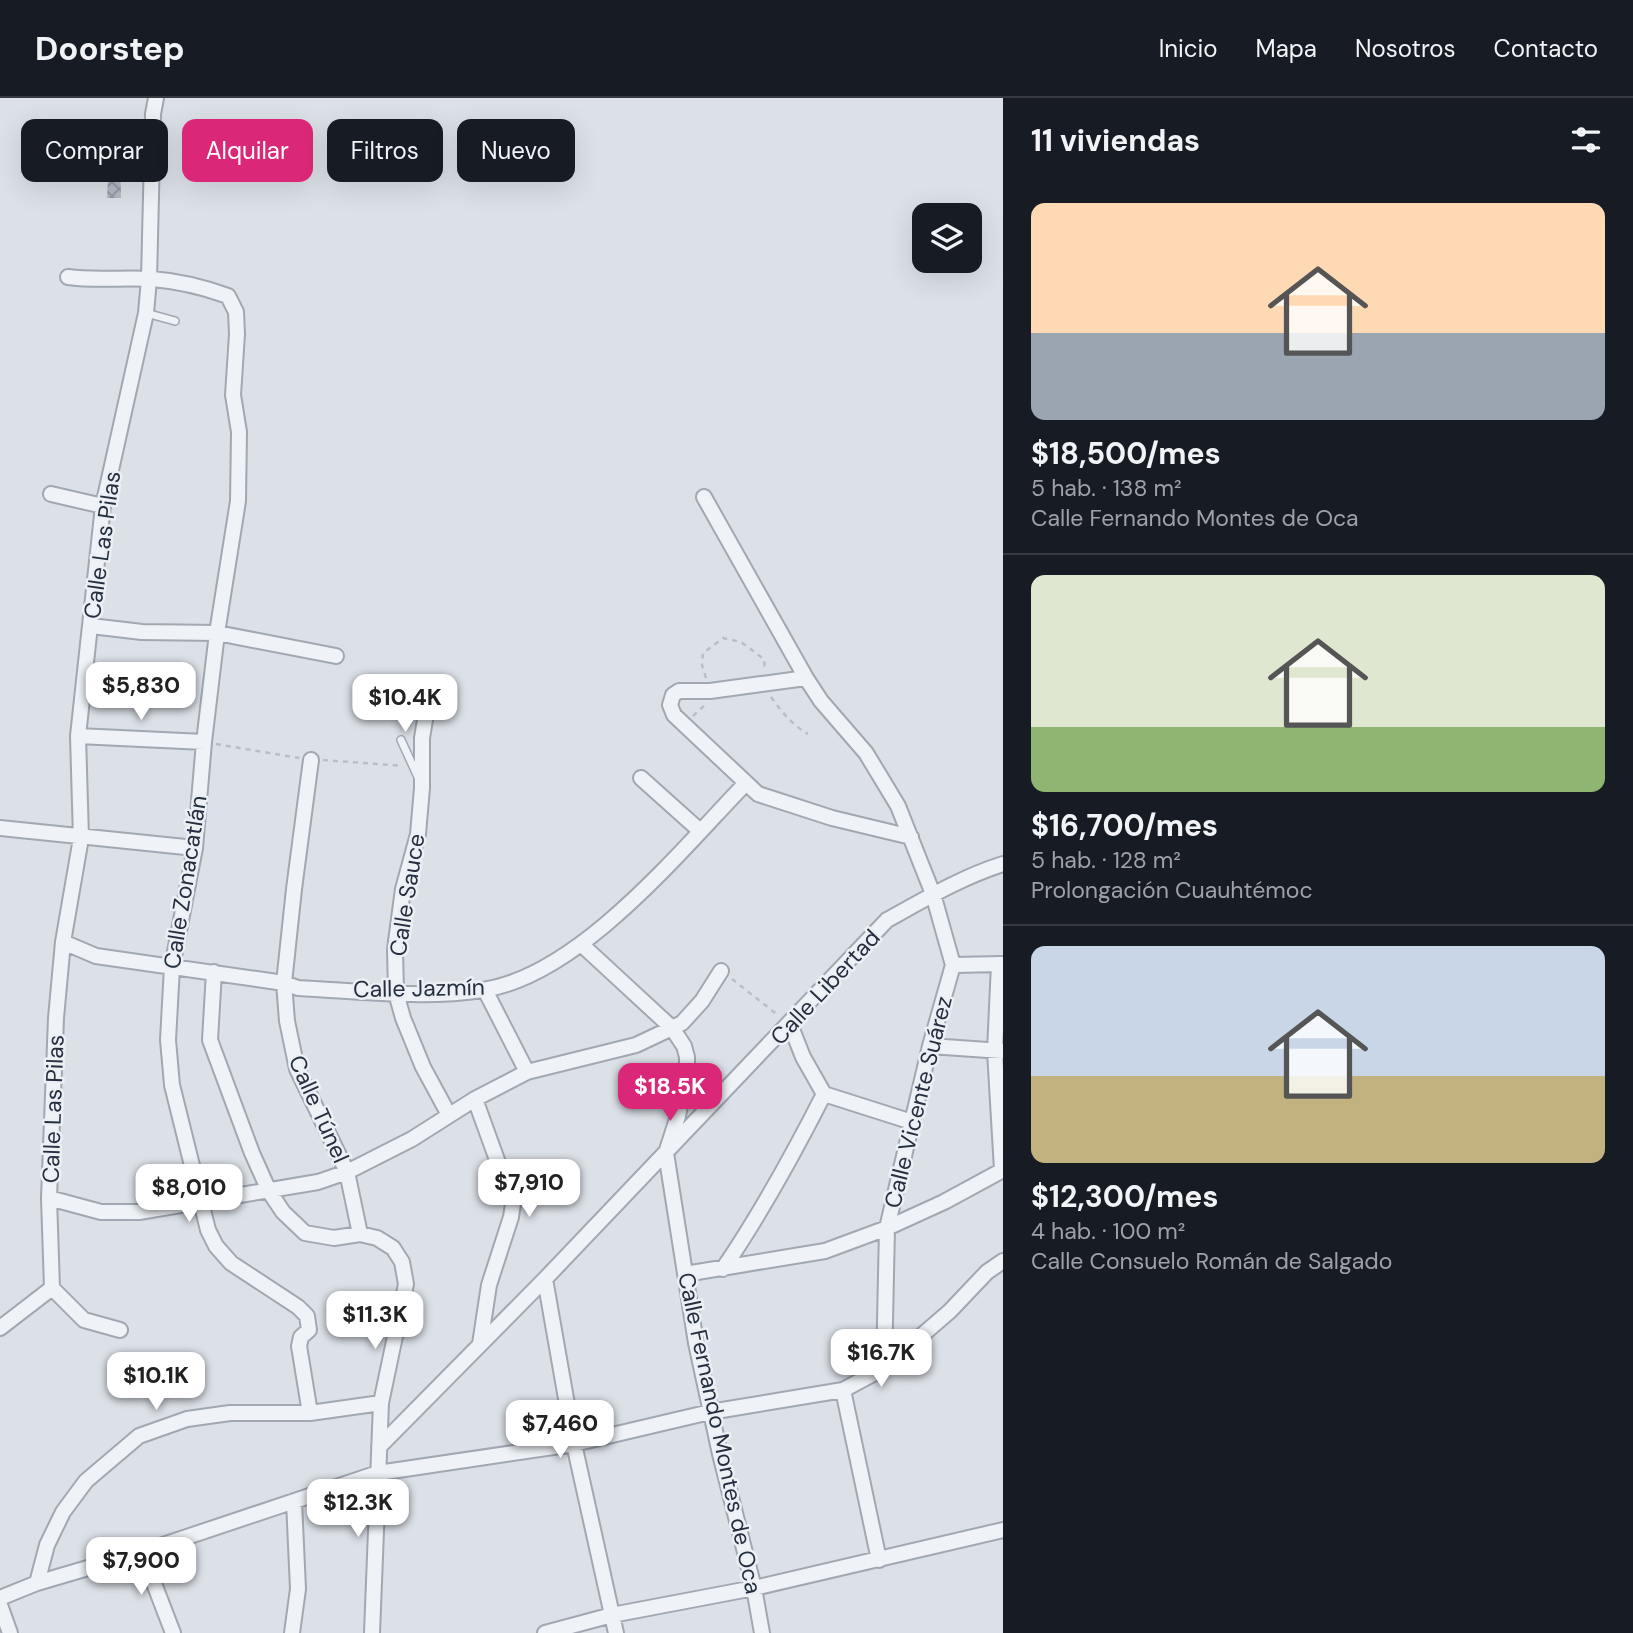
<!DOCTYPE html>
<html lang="es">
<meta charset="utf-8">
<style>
:root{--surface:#171b24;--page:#242831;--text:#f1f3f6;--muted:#9ea1a6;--line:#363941;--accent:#db2777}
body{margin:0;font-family:"DM Sans",sans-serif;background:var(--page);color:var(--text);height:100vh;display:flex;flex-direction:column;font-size:26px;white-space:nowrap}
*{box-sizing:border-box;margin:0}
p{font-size:23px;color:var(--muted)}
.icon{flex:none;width:38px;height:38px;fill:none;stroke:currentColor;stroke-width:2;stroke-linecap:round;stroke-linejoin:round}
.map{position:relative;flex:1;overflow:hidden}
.drawer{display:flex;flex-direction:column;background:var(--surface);width:630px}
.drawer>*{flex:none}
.guide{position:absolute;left:21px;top:21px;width:665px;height:63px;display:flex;gap:14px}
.buttons{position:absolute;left:912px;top:105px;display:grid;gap:14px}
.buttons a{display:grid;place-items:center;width:70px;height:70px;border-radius:14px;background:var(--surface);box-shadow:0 7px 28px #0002;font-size:35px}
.price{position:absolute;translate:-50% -60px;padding:0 16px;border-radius:14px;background:#fff;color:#222;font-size:23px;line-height:46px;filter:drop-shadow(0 2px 4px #0008)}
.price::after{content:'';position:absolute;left:50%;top:42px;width:21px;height:16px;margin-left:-10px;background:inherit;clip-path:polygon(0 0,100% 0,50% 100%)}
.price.selected{background:var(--accent);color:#fff}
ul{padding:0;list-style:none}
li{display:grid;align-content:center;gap:14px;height:371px;padding:0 28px}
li+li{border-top:2px solid var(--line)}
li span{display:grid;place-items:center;height:217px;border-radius:14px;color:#555}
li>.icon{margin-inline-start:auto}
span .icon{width:126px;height:126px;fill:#fffc;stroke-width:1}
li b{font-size:30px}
h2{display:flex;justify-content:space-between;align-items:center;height:84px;padding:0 28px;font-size:30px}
.tag{padding:0 24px;border-radius:14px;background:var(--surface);box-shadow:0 7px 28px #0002;font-size:24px;line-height:63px}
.tag.selected{background:var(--accent);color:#fff}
header{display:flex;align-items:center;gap:42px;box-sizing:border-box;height:98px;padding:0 35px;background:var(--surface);border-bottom:2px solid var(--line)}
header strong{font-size:33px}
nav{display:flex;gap:38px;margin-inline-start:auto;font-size:24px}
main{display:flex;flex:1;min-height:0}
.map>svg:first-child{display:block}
.building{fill:url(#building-cross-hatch)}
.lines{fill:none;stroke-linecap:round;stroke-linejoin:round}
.service-casing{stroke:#a1a8b2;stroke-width:10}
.minor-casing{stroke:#a1a8b2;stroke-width:18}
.path{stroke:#babfc6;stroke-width:2.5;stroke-dasharray:5 5;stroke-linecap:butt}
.service{stroke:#eff2f6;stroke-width:7}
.minor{stroke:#eff2f6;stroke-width:14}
.labels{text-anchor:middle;stroke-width:5;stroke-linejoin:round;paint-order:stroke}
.street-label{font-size:23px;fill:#252f3f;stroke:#ecf0f5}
</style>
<header>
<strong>Doorstep</strong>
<nav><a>Inicio</a><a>Mapa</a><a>Nosotros</a><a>Contacto</a></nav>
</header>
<main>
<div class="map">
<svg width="1003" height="1535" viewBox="0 0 1003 1535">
<defs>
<pattern id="building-cross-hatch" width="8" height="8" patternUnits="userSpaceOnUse" patternTransform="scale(1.75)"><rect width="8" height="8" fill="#b3bac5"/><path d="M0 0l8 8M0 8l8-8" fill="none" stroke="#9198a1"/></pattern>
</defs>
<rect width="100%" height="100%" fill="#dce1e8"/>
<path class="building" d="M104,60H120L121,100H107L108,80H104Z"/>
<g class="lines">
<g class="service-casing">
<path id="service" d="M146,215L175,223
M401,642L418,679"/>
</g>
<g class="minor-casing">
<path id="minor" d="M68,179C96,183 124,179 152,181C178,183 203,189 228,198L236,214L237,236L233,297L239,334L238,403L217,535L204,644L195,750L172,869L168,942L172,987L208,1132L216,1148L231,1165L298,1209L307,1218L309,1232L301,1239L299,1248L310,1315
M51,396L103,408
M704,399L806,580L821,603L866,655L898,708L933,796L953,867L930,948L887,1130L884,1270
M91,528L142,534L217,535L336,558
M806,580L710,593H679L673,597L670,607L674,617L758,696L832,720L911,739
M431,585L422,640V690L418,736L403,791L395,851L396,895L403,920L423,969L449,1017
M78,638L204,644
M311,662L294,791L284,885L287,923L297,971L347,1074L360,1136
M641,680L699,732
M0,730L195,750
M63,844L96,858L284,885L298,890C359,893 423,901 483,892C580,877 680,753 746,685
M581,846L672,930L684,948L687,959V972L678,1018L666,1055L696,1245L720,1356L754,1490L762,1535
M999,866L995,953L1002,1072
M953,867L1003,866
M214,874L210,942L252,1055L269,1093L283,1114L305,1135L334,1140L360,1136L377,1140L393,1150L402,1164L406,1186L381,1305L372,1535
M485,892L527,974
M790,926L803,959L824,996
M930,948L1002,953
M824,996L912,1024
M475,1001L513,1106L511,1119L489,1187L480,1246
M49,1100L101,1114H139L318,1084L347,1074L412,1041L475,1001L527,974L636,947L672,930L682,925L702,903L721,873
M723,1171C761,1115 793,1057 824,996
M685,1176L825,1153L887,1130L944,1104L1003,1072
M545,1181L574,1346L616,1535
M52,1190L49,1100L56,920L63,844L81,740L78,638L103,408L146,215L149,181L153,16L156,0
M52,1190L84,1222L120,1232
M0,1230L52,1190
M843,1292L879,1462
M379,1349L545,1181L887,822C925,801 962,779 1003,766
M142,1454L173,1535
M37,1485L47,1447L63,1414L86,1383L139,1338L187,1321L230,1315H310L381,1305
M0,1500L37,1485L142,1454L378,1375L574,1346L710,1314L843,1292L884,1270L950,1213L987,1174L1003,1163
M0,1507L10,1535
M292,1535L298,1491L294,1403
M545,1535L612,1517L754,1490L1003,1432"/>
</g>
<path class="path" d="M706,580L702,567L703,555L723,540L741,544L764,561L765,573
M771,599C782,614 792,627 808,636
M693,618L706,606
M216,646L299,660
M323,662L403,668
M732,881L779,918"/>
<use href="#service" class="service"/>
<use href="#minor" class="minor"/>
</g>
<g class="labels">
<g class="street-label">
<text transform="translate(102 447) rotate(-82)" y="8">Calle Las Pilas</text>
<text transform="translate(185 784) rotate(-81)" y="8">Calle Zonacatlán</text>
<text transform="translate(407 797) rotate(-81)" y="8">Calle Sauce</text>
<text transform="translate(825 889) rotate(-47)" y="8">Calle Libertad</text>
<text transform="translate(419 890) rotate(-1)" y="8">Calle Jazmín</text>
<text transform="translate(918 1004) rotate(-76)" y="8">Calle Vicente Suárez</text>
<text transform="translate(53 1011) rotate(-88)" y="8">Calle Las Pilas</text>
<text transform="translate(319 1011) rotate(66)" y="8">Calle Túnel</text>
<text transform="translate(720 1335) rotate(78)" y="8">Calle Fernando Montes de Oca</text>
</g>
</g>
</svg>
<div class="buttons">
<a><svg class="icon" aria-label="layers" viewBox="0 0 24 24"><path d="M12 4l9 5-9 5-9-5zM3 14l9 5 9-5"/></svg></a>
</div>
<b class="price" style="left:141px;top:624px">$5,830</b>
<b class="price" style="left:405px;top:636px">$10.4K</b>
<b class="price selected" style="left:670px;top:1025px">$18.5K</b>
<b class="price" style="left:529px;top:1121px">$7,910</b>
<b class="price" style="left:189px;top:1126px">$8,010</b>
<b class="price" style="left:375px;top:1253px">$11.3K</b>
<b class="price" style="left:881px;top:1291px">$16.7K</b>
<b class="price" style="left:156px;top:1314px">$10.1K</b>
<b class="price" style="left:560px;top:1362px">$7,460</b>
<b class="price" style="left:358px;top:1441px">$12.3K</b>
<b class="price" style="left:141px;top:1499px">$7,900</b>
<div class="guide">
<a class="tag">Comprar</a>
<a class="tag selected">Alquilar</a>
<a class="tag">Filtros</a>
<a class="tag">Nuevo</a>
</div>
</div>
<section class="drawer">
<h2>11 viviendas<svg class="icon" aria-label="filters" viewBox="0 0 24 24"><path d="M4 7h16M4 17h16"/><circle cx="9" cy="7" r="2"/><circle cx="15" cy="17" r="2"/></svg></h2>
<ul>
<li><span style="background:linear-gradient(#ffd9b3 60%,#9aa5b1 0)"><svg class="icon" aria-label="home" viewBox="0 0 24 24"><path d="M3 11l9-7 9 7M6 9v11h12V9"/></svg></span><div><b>$18,500/mes</b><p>5 hab. · 138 m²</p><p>Calle Fernando Montes de Oca</p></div></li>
<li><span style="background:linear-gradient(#dfe7d0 70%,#8fb573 0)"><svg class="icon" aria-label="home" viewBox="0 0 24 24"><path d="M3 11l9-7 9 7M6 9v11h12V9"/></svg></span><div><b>$16,700/mes</b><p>5 hab. · 128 m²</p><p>Prolongación Cuauhtémoc</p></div></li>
<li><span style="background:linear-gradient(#c9d6e8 60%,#c2b280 0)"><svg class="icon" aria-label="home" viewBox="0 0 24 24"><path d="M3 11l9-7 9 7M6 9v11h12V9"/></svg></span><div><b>$12,300/mes</b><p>4 hab. · 100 m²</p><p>Calle Consuelo Román de Salgado</p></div></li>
</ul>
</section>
</main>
